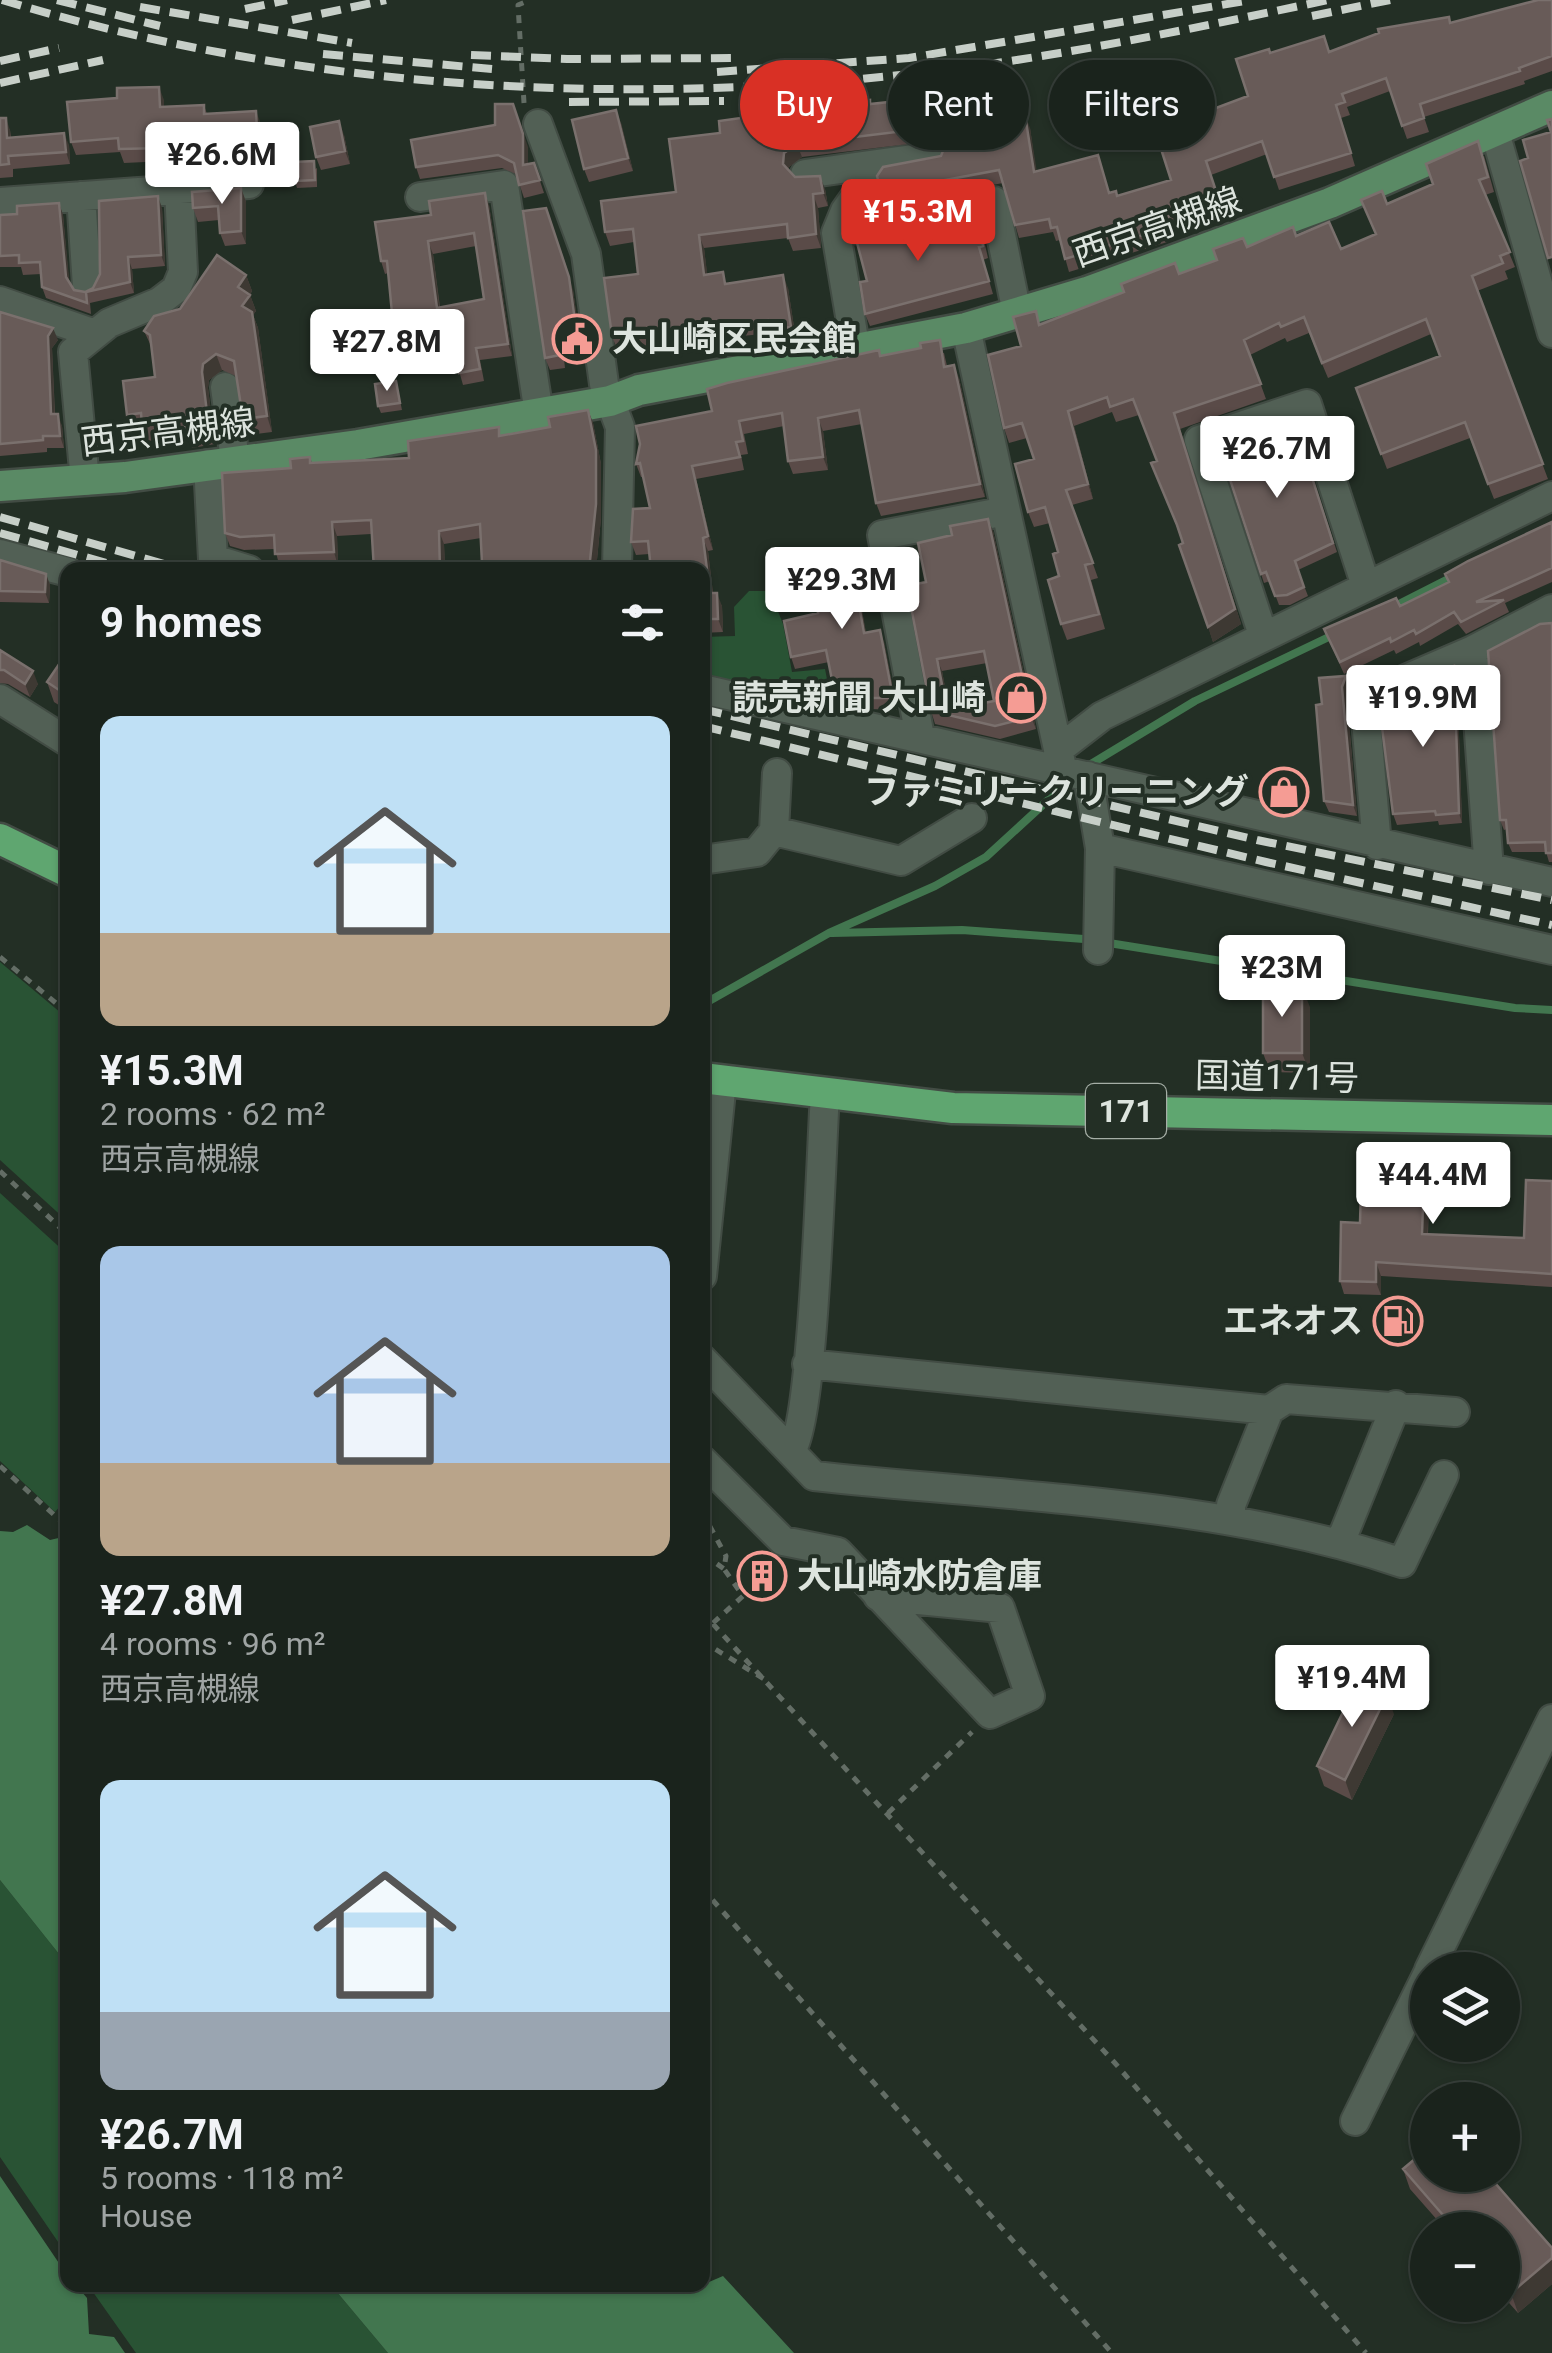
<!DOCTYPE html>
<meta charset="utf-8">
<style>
:root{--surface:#1a231c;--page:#232b25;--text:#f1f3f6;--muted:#9fa4a3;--line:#38403b;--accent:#d93025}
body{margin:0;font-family:Roboto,"Noto Sans JP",sans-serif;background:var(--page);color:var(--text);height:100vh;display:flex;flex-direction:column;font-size:38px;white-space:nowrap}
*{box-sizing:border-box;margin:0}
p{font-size:32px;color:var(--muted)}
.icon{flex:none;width:55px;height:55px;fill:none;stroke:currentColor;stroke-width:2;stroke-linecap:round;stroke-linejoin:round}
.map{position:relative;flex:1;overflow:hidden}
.side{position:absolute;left:60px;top:562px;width:650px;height:1730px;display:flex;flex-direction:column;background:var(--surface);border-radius:20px;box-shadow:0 2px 8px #0004,0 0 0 2px var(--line)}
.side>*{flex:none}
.top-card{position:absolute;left:740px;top:60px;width:660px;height:90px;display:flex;gap:20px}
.tools{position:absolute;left:1410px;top:1952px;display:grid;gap:20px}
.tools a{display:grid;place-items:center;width:110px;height:110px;border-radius:50%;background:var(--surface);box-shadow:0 2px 8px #0004,0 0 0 2px var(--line);font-size:50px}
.price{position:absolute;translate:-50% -85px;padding:0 22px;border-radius:10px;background:#fff;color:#222;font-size:32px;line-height:65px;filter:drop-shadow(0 2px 5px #0008)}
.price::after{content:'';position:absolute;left:50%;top:60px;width:30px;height:22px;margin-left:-15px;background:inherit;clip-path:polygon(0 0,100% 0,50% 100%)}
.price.on{background:var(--accent);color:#fff}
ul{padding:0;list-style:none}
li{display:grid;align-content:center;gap:20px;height:530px;padding:0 40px}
li span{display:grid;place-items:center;height:310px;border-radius:20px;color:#555}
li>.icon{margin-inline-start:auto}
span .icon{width:180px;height:180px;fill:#fffc;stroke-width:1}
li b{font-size:42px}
h2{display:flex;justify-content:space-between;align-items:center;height:120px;padding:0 40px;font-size:42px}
.chip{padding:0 35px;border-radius:45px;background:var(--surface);box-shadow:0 2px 8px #0004,0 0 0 2px var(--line);font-size:35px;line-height:90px}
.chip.on{background:var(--accent);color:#fff}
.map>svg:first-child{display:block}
.green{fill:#295334}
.water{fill:#42764f}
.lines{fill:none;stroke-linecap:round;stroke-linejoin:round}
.stream{stroke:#42764f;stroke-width:8}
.minor-casing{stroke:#424c44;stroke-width:32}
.major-casing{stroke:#424c44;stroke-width:35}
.highway-casing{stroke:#424c44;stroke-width:35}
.path{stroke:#636d65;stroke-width:5;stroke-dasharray:8 8;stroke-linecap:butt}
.minor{stroke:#526055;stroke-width:28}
.major{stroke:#5a8a65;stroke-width:30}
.highway{stroke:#5fa670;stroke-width:30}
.rail{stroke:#c7cfc8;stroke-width:8;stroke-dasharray:20 10;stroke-linecap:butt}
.wall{fill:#5a4b48;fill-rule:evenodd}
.shaded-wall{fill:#3e3933}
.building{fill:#685b58;stroke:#7a706d;stroke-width:2.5;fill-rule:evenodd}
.labels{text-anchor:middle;stroke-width:8;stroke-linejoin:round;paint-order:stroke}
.shield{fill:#232f25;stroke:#a5aea6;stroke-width:2.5}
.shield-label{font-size:32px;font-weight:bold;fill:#dde4de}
.street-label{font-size:35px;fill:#dde4de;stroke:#232f25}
.poi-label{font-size:35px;font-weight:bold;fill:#dde4de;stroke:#232f25;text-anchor:end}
</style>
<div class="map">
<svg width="1552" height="2353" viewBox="0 0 1552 2353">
<rect width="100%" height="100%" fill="#232f25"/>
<path class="green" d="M749,591H770L783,624L792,672L825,669L834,715L703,686L702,637L735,636L734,607Z
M0,962L67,1018V1221L0,1160Z
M0,1193L67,1254V1498L55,1512L0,1461Z
M0,1880L67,1964V2255L0,2157Z
M88,2285H331L388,2353H136Z"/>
<path class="water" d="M27,1525L50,1540L67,1536V1964L0,1880V1531L13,1532Z
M0,2176L67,2275L68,2285H76L87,2298L89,2334L114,2337L125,2353H0Z
M723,2276L794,2353H388L331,2285H702Z"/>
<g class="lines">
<path class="stream" d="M1391,608L1454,576
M1081,770L1195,701L1333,635
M832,933L962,930L1084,939L1515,1008L1552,1010
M702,1005L829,933L935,886L986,857L1071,779"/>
<g class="minor-casing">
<path id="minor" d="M538,124L586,254L604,384L620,427L617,570
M1495,132L1552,333
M805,174L934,156
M81,196L87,286
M420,197L504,185L539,414
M0,202L249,184
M836,233L994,201L1017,313
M0,301L95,334
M966,328L1061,763
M856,351L836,233L845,211L878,164
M225,387L235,460
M208,464L213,559
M85,481L73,352L109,323L159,302L176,289L183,272L179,189
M0,554L68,572
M213,570V559L249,570
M1263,635L1199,440L1307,404L1366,586
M1473,650L1489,870
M702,689L1552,882
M0,699L68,742
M920,737L882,535L1006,511
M1058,750L1102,716L1552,496
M1088,776L1100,848L1098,950
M774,831L901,861L972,818
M1377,845L1364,697L1473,650L1552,609
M1100,848L1552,950
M702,860L757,852L774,831L777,773
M702,1276L722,1081
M702,1359L814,1476C1006,1497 1219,1501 1402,1563L1444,1475
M807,1364L1269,1410
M792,1449C814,1417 821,1152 825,1094
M702,1460L783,1541L838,1552L990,1714L1030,1696L1000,1608L878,1596
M1231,1520V1505L1269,1410L1286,1399L1455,1412
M1340,1543L1396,1405
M1429,1970L1552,1719
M1355,2121L1428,1973"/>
</g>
<g class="major-casing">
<path id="major" d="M0,486L125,477L358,445L610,401L639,390L966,328L1087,292L1330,203L1552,106"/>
</g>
<g class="highway-casing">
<path id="highway" d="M0,839L68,872
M702,1078L953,1108L1552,1120"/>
</g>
<path class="path" d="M524,103L518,5L530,0
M0,957L68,1013
M0,1171L68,1235
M0,1466L62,1522L68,1516
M702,1512L726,1556L724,1569L702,1553
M702,1612L1114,2062L1366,2353
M713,1623L743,1596L724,1569
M702,1641L764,1679
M888,1813L972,1732
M702,1888L1112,2353"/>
<use href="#minor" class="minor"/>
<use href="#major" class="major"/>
<use href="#highway" class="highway"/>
<path class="rail" d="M2,0C294,88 607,107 910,74C1051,59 1190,29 1328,0
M57,0L160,26
M140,7L352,43
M245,9L287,0
M1312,16L1390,0
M292,20L386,0
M323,54L492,69
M471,55L567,59L736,58
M0,61L59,48
M717,72L909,58L1251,0
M0,83L103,60
M569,102L724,101
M0,517L185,570
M0,533L131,570
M702,709L1257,840L1552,900
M702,726L1266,862L1552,925"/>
</g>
<path class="wall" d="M1552,0V71L1524,81L1525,84L1424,117L1429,132L1407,139L1390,91L1347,107L1350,115L1341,118L1355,166L1279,190L1267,154L1211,175L1223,214L1172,231L1174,240L1069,272L1060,240L1056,241L1053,232L1019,238L1003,183L886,205L881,192L941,156L945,145L941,140L802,157L789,167V171L795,177L825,189L828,206L818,208L821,248L793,251L788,238L704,248L707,274L727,283L788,288L796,340L774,343L770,333L617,349L612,336L638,274L634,242L610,246L605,232L676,192L720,133L871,104L927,98L929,104L965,113L966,123L1030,128L1036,171L1117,196L1171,180L1192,117L1248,96L1270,53L1330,52Z
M164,100V106L204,105L207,114L261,124L263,163H254V168L171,172L167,161L124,163L120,152L76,155L71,142Z
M0,118L10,130L11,137L69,145L70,164L13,169V177L0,178Z
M621,123L633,171L589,182L584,169Z
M344,135L350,164L321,170L316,157Z
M528,147V164L534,163L544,193L524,198L516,174L502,168L420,179L416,167Z
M1484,156L1494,192L1485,195L1515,267L1505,271L1508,279L1477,291L1548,479L1494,499L1470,438L1387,469L1356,388L1440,356L1431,334L1328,378L1309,333L1287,342L1285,338L1250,355L1266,399L1180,429L1241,624L1213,642L1180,534L1151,463L1157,461L1139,415L1116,422L1112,412L1074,426L1093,499L1072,505L1098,578L1091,580L1105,629L1067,640L1061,624L1058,552L1050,523L1034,527L1028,512L1034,459L1027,438L1009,443L1004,428L1021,346L1040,324L1217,260L1247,247L1296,236L1341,249L1375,234L1361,200L1387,204L1433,184Z
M317,168V187L297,188L295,181Z
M241,188L246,202V244L225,246L220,233L219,220L198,222L193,208Z
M59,203L63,215L69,282L74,290L85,292L93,288L162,208L165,266L132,269L134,293L90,303L91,314L46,298L42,287L41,274L23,275L21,267H0V215L17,214Z
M489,205L512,356L480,360L484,381L463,385L450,339L398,346L394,334L388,273L385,274L381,261L431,215ZM476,246L484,299L440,307L433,254Z
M923,233L924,239L983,236L988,258L983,260L993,294L870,326L865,314L867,281Z
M246,275L252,291L250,295L256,311L253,315L258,328L272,432L249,435L243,419L236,376L222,370L209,380L208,388L215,444L192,448L187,436L148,441L144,429L133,430L127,415L155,377L152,348L144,331L180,309Z
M573,290L582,356L564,359L565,368L550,370L545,358Z
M0,312L58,340L52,348L55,414L62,426L64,448H47V452L0,456Z
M879,350L881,356L944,353L947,366L959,378L985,497L881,516L876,503L862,424L823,431L828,470L793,474L788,461L784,426L744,434L748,454L741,455L744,470L696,479L713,550L708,551L713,593L722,606L723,632L702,633V570L649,554L636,555L631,542L650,508L643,477H641L636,464L712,411Z
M396,381L402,410L381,413L378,406Z
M588,410L593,423L601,464V518L596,570H485L482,563L481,538L444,544L445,570H374L371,534L337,536L338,566L280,568L275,549L244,550L230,546L225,533L291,468L310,457L312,463L409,458L501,435L550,427Z
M1293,418L1337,552L1298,570L1308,596L1290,605H1279L1270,581L1264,583L1218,443Z
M1552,522V582L1505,603L1509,612L1466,634L1458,624L1420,646L1419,642L1396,654L1394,650L1344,674L1324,629L1400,606L1448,582Z
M993,531L1036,729L1000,739L935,724L931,711L926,582ZM987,663L994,701L949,710L942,671Z
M867,559L871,570L875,591L859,594L866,633L884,642L897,710L870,709L865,697L838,702L834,690L829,662L795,669L791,657L818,613Z
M0,560L46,574L50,585L49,603L0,602Z
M1552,623V862H1549L1546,852H1512L1508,843L1507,829L1504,830L1500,820Z
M0,650L38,684L30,697L8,684L0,683Z
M68,651V711L54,702L47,682Z
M1346,676L1350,687L1347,699L1357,816L1329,812L1324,801L1322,704Z
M1457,676L1462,823L1439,825L1438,821L1397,825L1393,814L1428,700L1433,690Z
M1310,1007V1073L1270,1072L1263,1053Z
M1425,1154L1430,1167L1428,1234L1524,1238L1552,1181V1287L1381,1276V1295L1344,1294L1340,1281L1360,1223Z
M1394,1714L1352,1800L1324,1786L1317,1766Z
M1428,2148V2175H1488L1552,2248V2284L1518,2313L1502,2295V2230H1446L1410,2189L1403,2169Z"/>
<path class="shaded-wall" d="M159,87L164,100V120L160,107Z
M616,110L621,123L633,171L628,158Z
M256,111L261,124L263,163L258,150Z
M1025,115L1030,128L1039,185L1034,172Z
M518,117L528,147V177L523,165Z
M6,118L10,130L11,150L7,138Z
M339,121L344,135L350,164L345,151Z
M64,133L69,145L70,164L66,152Z
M797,144L802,157L789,167L788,177L783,164L784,153Z
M820,176L825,189L828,206L823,193Z
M241,188L246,202V244L241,231Z
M485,193L489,205L512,356L508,344Z
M813,194L818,208L821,248L816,234Z
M158,196L162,208L165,266L161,255Z
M59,203L63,215L70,288L66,277Z
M546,208L573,290L582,356L578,343Z
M699,235L704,248L709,288L704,275Z
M428,241L433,254L441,320L437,308Z
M128,257L132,269L134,293L130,282Z
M246,275L252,291L244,303L238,287Z
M783,275L788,288L796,340L791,327Z
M250,295L256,311L253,315L258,328L272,432L267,416L242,306Z
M53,328L58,340L52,348L55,426L51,414L48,336Z
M216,354L222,370L209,380L208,388L215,444L209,429L202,372L203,364Z
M954,365L959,378L985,497L980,484Z
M588,410L593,423L601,464V518L596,570H589Z
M1068,411L1074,426L1093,499L1088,484Z
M58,414L62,426L64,448L60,436Z
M818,418L823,431L828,470L823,457Z
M1180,429L1241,624L1213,642L1208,627Z
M692,466L696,479L713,550L708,536Z
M988,519L993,531L1036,729L1031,717Z
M332,522L337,536L338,566L334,552Z
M439,531L444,544L445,570H440Z
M703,538L708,551L714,606L710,593Z
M46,574L50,585L49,603L45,592Z
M855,582L859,594L868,645L864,633Z
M717,593L722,606L723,632L718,619Z
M880,630L884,642L897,710L893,698Z
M937,659L942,671L951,716L947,710Z
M1454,666L1457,676L1462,823L1459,813Z
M33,671L38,684L30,697L25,684Z
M1346,676L1350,687L1347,699L1357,816L1353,805L1342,687Z
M1302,987L1310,1007V1073L1302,1053Z
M1425,1154L1430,1167L1427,1248L1422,1234Z
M1376,1262L1381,1276V1295L1376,1282Z
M1387,1695L1394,1714L1352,1800L1345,1780Z
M1552,2258V2284L1518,2313L1511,2293Z"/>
<path class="building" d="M1538,0H1552V56L1519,68L1520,71L1420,104L1424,118L1402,126L1386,78L1342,94L1345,102L1336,105L1351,153L1274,177L1262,141L1206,161L1219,200L1167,217L1170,227L1065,259L1057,227L1051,228L1049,219L1015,225L999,170L881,192L877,176L883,167L941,156L947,141L937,127L797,144L784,153L783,164L795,177L820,176L823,193L813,194L816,234L788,238L787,224L699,235L704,275L723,272L725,284L783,275L791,327L769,330L768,320L612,336L604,278L638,274L633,229L605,232L601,201L676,192L669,139L720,133L719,121L870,100V104L927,98V104L960,100L963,123L1025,115L1034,172L1098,155L1109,193L1116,191L1117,196L1171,180L1139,80L1176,68L1192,117L1248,96L1236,59L1269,49L1270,53L1324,36L1329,52L1379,33L1378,29L1449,17L1450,23Z
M159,87L160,107L204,105V114L256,111L258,150H249V154L167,159L166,148L119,149L118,138L71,142L67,102L117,98V88Z
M495,104H513L523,134V165L534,163L540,180L519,185L514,163L498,155L416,167L411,140L495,125Z
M616,110L628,158L584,169L572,120Z
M0,118H6L7,138L64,133L66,152L8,156L9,164L0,165Z
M1552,119V257L1548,258L1520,161L1528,158L1523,140L1551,132L1547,120Z
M339,121L345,151L316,157L310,127Z
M1478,141L1488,177L1479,180L1510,252L1500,256L1503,263L1472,276L1543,464L1488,484L1465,422L1381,454L1356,388L1440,356L1426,319L1322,363L1304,317L1281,327L1279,323L1244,340L1261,384L1174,413L1235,609L1208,627L1179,545L1183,543L1177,525L1151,463L1157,461L1133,399L1110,407L1107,397L1068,411L1088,484L1066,490L1093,563L1085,565L1099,614L1061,624L1048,580L1059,576L1053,554L1058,552L1045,507L1028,512L1015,464L1034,459L1022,423L1004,428L988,355L1021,346L1013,317L1036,311L1039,325L1124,292L1121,284L1175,263L1179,274L1217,260L1213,249L1243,238L1247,247L1293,227L1296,236L1329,222L1341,249L1376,234L1361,200L1382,191L1387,204L1433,184L1426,164Z
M314,161L315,180L295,181L294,162Z
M241,188V231L220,233L218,206L193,208L192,192Z
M485,193L508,344L476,348L480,369L459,373L447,326L394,334L387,261H381L375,222L431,215L429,201ZM474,233L484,299L437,308L428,241Z
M158,196L161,255L128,257L130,282L86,292L87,303L42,287L40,262L19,263V255L0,256V215L17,214V206L59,203L66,277L74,290L85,292L93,288L100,274L99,201Z
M546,208L569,277L578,343L559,346L560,355L545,358L523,211Z
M918,221L922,239L979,224L983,246L979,247L989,281L865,314L860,282L867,281L855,235Z
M217,255L246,275L238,287L250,295L242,306L252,312L267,416L243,419L234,361L216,354L203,364L202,372L209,429L186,432L184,420L142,425L141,413L127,415L123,381L155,377L150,335L144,331L154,316L180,309Z
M0,312L53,328L48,336L51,414H58L60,436H43V440L0,444Z
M940,340L944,367L954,365L980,484L876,503L859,410L818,418L823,457L788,461L782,413L739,421L743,441L736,442L740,457L692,466L708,536L703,538L710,593H717L718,619H702V570H651L648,541L631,542L633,509L650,508L640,463L636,464L640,444L636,426L712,411L707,389L727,383L879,350L880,356L921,348L920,343Z
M396,381L400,403L378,406L375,384Z
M588,410L596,450V504L589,570H491V562L482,563L480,524L439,531L440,570H374L371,520L332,522L334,552L275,554L274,535L240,537L225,533L222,473L291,468L290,459L299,458L310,457V463L409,458L408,441L499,427V436L550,427L548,417Z
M1293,418L1333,543L1295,561L1304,587L1287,595L1275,596L1266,572L1261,574L1218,443Z
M988,519L1031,717L995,726L931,711L907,586L926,582L918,543L952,535L950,526ZM984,651L994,701L947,710L937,659Z
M1552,522V568L1476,602L1504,600L1461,622L1454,612L1416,634L1414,630L1391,642L1390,638L1340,662L1324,629L1396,598L1400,606L1449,582L1445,574L1468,561Z
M867,559L870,579L855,582L864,633L880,630L893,698H866L863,685L834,690L826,650L791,657L784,621L818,613L810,571Z
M0,560L46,574L45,592L0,591Z
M1552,623V853H1546L1545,842L1508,843L1506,820H1500L1488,651L1540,624Z
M0,650L33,671L25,684L4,670H0Z
M68,651V696L47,682Z
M1454,666L1459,813L1436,815L1435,811L1393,814L1379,704L1428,700L1427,691L1433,690L1431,676Z
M1346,676L1342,687L1353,805L1324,801L1316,705L1322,704L1319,678Z
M1263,987H1302V1053H1263Z
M1362,1152L1425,1154L1422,1234L1524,1238L1526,1180L1552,1181V1274L1376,1262V1282L1340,1281L1341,1222L1360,1223Z
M1358,1681L1387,1695L1345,1780L1317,1766Z
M1428,2148V2175H1488L1552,2248V2258L1511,2293L1502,2284V2230H1456L1403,2169Z"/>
<defs>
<g id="civic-ring" transform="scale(2.5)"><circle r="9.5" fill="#232f25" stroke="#f59c94" stroke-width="1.5"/><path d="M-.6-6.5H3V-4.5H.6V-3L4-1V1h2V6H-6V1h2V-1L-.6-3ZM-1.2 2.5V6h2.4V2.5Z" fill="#f59c94"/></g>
<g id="shop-ring" transform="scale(2.5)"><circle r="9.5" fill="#232f25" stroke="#f59c94" stroke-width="1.5"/><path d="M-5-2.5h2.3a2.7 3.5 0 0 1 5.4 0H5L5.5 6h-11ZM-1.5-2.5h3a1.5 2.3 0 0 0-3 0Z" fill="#f59c94"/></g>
<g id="fuel-ring" transform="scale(2.5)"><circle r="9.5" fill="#232f25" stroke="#f59c94" stroke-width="1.5"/><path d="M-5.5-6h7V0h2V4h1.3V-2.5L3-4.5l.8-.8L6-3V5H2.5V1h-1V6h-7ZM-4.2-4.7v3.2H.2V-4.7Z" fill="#f59c94"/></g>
<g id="building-ring" transform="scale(2.5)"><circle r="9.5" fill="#232f25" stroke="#f59c94" stroke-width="1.5"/><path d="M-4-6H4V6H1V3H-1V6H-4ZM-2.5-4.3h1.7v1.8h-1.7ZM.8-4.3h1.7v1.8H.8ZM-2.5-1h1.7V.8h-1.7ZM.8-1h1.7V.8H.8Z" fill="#f59c94"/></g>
</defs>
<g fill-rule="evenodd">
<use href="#civic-ring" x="577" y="339"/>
<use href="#shop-ring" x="1021" y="698"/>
<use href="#shop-ring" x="1284" y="792"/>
<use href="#fuel-ring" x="1398" y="1321"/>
<use href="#building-ring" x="762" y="1576"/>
</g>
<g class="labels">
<rect class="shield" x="1086" y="1084" width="80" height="54" rx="8"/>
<g class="shield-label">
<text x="1126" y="1122">171</text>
</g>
<g class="street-label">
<text transform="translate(1157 227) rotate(-19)" y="12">西京高槻線</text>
<text transform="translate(168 432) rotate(-7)" y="12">西京高槻線</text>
<text transform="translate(1277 1077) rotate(1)" y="12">国道171号</text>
</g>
<g class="poi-label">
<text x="612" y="351" text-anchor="start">大山崎区民会館</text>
<text x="986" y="710">読売新聞 大山崎</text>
<text x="1249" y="804">ファミリークリーニング</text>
<text x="1363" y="1333">エネオス</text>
<text x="797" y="1588" text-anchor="start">大山崎水防倉庫</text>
</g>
</g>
</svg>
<div class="tools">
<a><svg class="icon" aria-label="layers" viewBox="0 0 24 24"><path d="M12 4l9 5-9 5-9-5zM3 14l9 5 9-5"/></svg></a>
<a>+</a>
<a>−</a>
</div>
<b class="price" style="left:222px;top:207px">¥26.6M</b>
<b class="price on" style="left:918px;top:264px">¥15.3M</b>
<b class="price" style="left:387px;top:394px">¥27.8M</b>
<b class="price" style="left:1277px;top:501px">¥26.7M</b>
<b class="price" style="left:842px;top:632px">¥29.3M</b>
<b class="price" style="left:1423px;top:750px">¥19.9M</b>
<b class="price" style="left:1282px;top:1020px">¥23M</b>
<b class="price" style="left:1433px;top:1227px">¥44.4M</b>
<b class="price" style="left:1352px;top:1730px">¥19.4M</b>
<div class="top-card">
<a class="chip on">Buy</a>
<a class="chip">Rent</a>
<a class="chip">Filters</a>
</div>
<section class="side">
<h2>9 homes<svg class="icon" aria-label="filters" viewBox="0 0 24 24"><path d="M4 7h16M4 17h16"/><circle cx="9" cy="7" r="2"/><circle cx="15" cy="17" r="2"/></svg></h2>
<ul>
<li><span style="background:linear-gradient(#bfe0f5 70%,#b9a48a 0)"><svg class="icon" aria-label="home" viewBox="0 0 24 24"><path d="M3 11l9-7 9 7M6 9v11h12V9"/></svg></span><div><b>¥15.3M</b><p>2 rooms · 62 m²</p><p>西京高槻線</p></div></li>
<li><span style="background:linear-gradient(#a9c7e8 70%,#b9a48a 0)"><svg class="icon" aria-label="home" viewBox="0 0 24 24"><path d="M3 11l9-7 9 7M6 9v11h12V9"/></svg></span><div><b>¥27.8M</b><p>4 rooms · 96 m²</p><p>西京高槻線</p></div></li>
<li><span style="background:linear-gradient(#bfe0f5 75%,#9aa5b1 0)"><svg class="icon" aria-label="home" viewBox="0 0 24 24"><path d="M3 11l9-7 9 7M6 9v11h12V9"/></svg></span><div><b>¥26.7M</b><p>5 rooms · 118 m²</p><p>House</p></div></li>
</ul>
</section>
</div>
